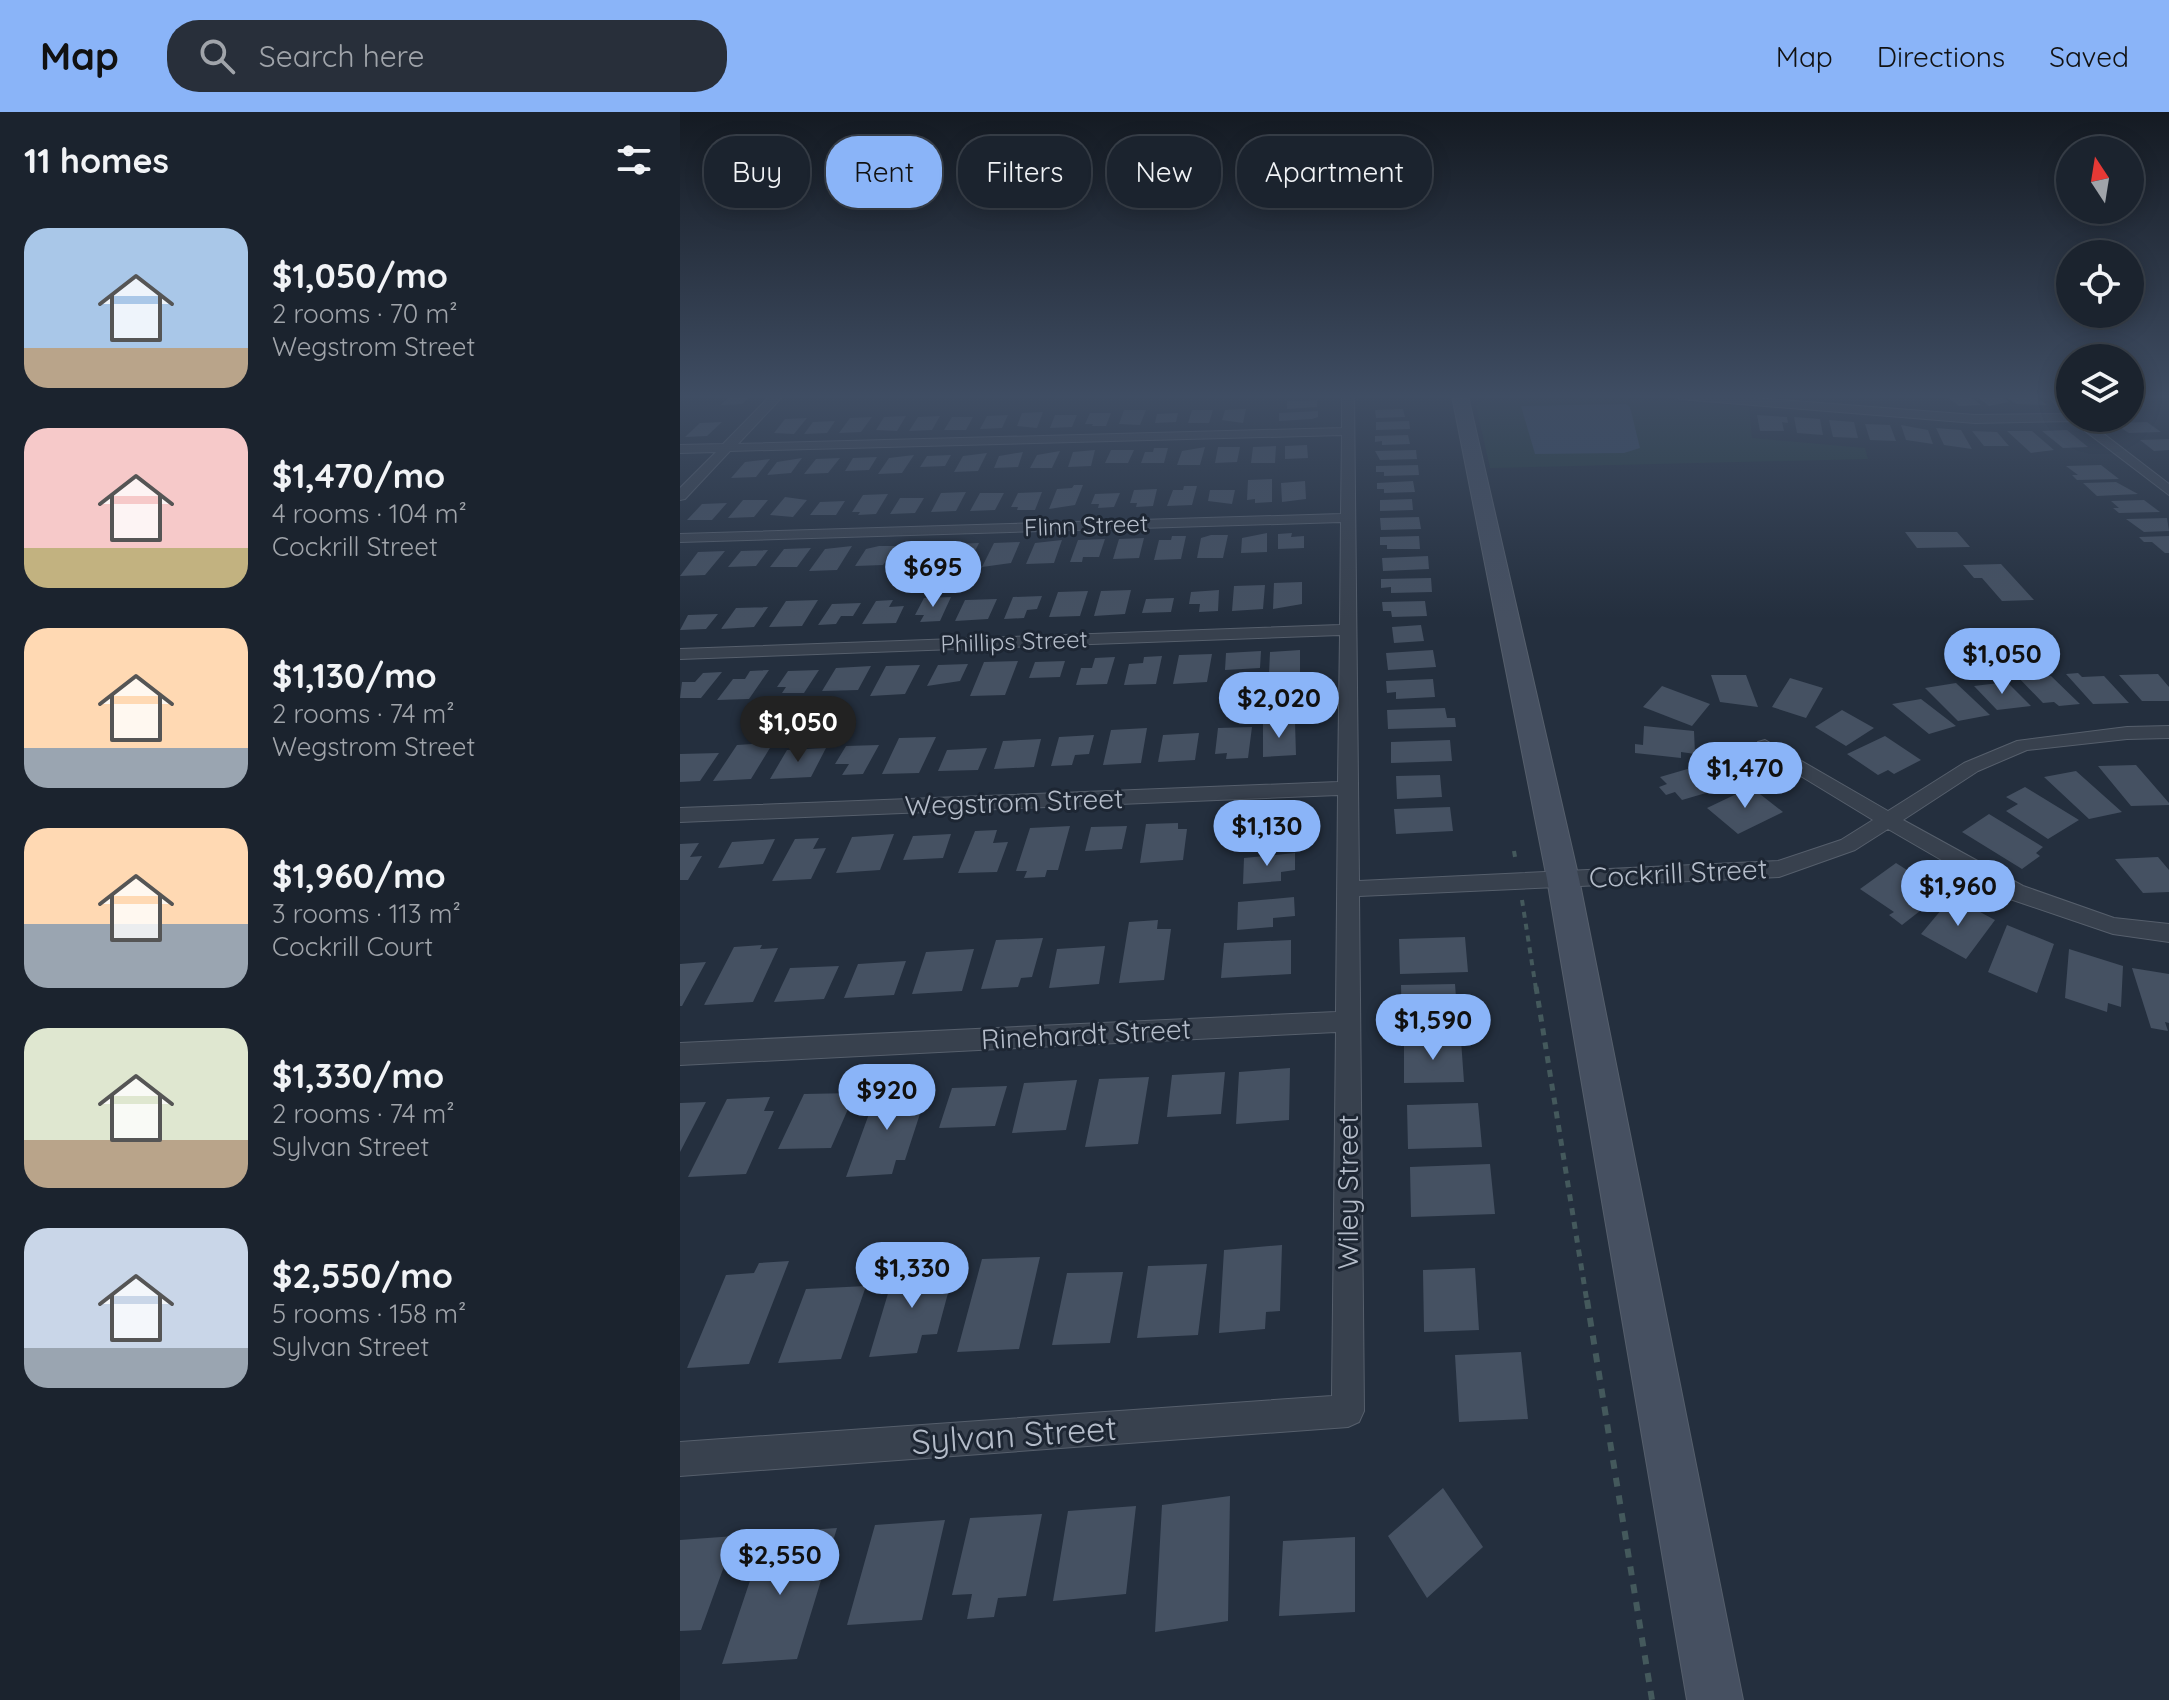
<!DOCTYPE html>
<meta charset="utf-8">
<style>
:root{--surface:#1b232e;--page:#282f3a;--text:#f1f3f6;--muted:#a0a4aa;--line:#39404a;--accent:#8ab4f8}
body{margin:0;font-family:Quicksand,sans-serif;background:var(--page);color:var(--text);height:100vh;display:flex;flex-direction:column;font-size:30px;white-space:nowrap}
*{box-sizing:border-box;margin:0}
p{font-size:26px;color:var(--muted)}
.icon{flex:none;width:44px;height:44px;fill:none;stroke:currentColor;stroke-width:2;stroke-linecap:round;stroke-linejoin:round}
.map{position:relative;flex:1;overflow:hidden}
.drawer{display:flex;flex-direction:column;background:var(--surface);width:680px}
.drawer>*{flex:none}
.hud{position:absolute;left:24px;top:24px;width:760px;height:72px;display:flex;gap:16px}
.needle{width:52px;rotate:348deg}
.fabs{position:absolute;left:1376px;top:24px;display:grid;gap:16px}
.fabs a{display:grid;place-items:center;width:88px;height:88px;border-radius:50%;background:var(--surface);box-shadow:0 4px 20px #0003,0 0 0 2px var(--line);font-size:40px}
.price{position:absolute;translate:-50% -68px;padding:0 18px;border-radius:28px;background:var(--accent);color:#111;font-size:26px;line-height:52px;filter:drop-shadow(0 2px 4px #0008)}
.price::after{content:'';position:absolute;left:50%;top:48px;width:24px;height:18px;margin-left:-12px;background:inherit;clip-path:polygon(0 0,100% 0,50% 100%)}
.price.selected{background:#222;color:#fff}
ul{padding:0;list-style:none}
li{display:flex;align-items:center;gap:24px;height:200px;padding:0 24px}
li span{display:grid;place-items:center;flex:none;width:224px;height:160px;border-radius:24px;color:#555}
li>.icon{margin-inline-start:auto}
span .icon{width:96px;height:96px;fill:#fffc;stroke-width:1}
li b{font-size:34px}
h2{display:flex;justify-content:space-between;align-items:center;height:96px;padding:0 24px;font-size:34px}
.pill{padding:0 28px;border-radius:32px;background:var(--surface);box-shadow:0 4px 20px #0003,0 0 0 2px var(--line);font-size:28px;line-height:72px}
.pill.selected{background:var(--accent);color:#111}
header{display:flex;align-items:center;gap:48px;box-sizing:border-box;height:112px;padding:0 40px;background:var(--accent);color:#111}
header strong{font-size:38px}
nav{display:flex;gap:44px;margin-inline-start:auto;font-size:28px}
.search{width:560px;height:72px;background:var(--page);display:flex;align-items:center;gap:20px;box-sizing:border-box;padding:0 28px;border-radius:32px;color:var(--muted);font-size:30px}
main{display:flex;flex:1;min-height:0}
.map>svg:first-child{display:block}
.green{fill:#263c3f}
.water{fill:#394c67}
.building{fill:#455162}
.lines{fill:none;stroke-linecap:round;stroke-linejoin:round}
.street-casing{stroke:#565f6c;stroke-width:2}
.secondary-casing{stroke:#565f6c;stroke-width:2}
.path-far2{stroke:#44595c;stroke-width:4;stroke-dasharray:6 6;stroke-linecap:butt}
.path-far1{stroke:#44595c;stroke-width:5;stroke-dasharray:7 7;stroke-linecap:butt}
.path{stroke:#44595c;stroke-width:6;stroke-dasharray:9 9;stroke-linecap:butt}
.street{fill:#38414e;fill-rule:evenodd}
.secondary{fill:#465061;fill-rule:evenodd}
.labels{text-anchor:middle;stroke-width:6;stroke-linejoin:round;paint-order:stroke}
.far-street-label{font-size:24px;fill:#b4bcc9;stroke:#1d2633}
.street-label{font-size:28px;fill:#b4bcc9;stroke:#1d2633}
.near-street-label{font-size:34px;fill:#b4bcc9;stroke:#1d2633}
</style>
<header>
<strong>Map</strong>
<div class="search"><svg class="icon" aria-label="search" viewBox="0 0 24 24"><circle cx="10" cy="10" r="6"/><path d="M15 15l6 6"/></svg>Search here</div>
<nav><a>Map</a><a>Directions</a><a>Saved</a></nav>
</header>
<main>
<section class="drawer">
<h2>11 homes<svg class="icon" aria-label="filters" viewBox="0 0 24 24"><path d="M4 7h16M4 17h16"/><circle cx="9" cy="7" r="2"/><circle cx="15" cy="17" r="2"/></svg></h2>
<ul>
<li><span style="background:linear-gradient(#a9c7e8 75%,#b9a48a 0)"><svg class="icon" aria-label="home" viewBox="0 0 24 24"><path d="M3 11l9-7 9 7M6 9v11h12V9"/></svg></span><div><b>$1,050/mo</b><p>2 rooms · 70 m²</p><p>Wegstrom Street</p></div></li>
<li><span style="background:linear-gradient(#f6c9c9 75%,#c2b280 0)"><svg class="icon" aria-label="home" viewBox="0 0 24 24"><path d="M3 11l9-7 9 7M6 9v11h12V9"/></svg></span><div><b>$1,470/mo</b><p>4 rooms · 104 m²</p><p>Cockrill Street</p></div></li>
<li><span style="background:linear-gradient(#ffd9b3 75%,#9aa5b1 0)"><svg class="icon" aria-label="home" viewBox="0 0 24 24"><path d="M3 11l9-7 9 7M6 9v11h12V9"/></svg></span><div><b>$1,130/mo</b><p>2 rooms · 74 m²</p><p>Wegstrom Street</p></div></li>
<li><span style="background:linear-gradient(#ffd9b3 60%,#9aa5b1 0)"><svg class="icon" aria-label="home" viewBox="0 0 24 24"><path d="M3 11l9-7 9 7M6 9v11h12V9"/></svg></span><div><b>$1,960/mo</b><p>3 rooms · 113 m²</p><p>Cockrill Court</p></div></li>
<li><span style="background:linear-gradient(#dfe7d0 70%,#b9a48a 0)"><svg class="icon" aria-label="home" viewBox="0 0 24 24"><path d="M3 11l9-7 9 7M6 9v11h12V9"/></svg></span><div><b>$1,330/mo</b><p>2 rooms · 74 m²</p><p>Sylvan Street</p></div></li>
<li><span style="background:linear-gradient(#c9d6e8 75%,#9aa5b1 0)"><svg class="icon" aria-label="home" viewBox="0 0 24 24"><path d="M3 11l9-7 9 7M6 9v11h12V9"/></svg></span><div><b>$2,550/mo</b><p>5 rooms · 158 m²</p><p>Sylvan Street</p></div></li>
</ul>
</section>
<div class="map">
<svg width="1489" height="1588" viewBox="0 0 1489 1588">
<rect width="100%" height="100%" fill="#242f3e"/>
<path class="green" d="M938,285L1069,295L1072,326L1185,336L1188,347L810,356L796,294L801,289Z"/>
<path class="water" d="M946,292L950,295L960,336L944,341L855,342L841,294Z"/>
<path class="building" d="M49,284H69L62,292L41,293Z
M1266,284H1289L1301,293L1279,294Z
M1296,284H1321L1329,290L1309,294Z
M1333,284H1355L1367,293L1336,292L1328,286Z
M637,288V295L607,297V289Z
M566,297L563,311L542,308L545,298Z
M723,297L725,305L696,306L695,298Z
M444,298H466L460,313L439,312Z
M512,298H533L529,311H508Z
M638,299V305L632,307L599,309V301Z
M363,300L357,316L337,314L342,301Z
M410,301H431L426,314H412L413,312H405Z
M498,301L496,310L475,311L477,302Z
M328,303L322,316L300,317L307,304Z
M375,303H397L392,315L370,316Z
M1077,303L1107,305L1108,311L1102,310L1104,319H1080Z
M226,304L217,319L196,318L204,305Z
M260,304L252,318L229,319L238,305Z
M192,305L181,320L159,321L170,306Z
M272,305H293L286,318H264Z
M1114,305L1140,307L1143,323L1117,321Z
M127,306L114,322L94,321L105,307Z
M1149,308L1174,310L1178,326L1153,325Z
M155,309L147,321L124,322L133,310Z
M729,309L730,317L696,318V310Z
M42,310L27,324L5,325L20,311Z
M1467,310L1481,320L1449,321L1433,311Z
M1185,312L1210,313L1216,329L1190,328Z
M1221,313L1248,318L1253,332L1226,328Z
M1256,316L1281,318L1292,337L1264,333Z
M1387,318L1408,335L1383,336L1362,319Z
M1292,319L1317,320L1329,334H1304Z
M1327,319H1352L1374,338L1351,341Z
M728,323L730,332L702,333V329L695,330V324Z
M1489,327V338L1474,339L1460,328Z
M627,333L628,346L605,347V334Z
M596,334L595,351H571L573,335Z
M525,335L520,353H497L502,339Z
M538,335H560L557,350L535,351Z
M474,336H488L484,351H461L465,340H473Z
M415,338L411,354L388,355L393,340Z
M431,338H454L448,351H425Z
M736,338L737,347L700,348L695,339Z
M380,339L372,356H350L357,343Z
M343,340L338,355L314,356L319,344Z
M307,341L298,359L274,360L283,344Z
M234,343L222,361L198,362L209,346Z
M271,343L265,354L240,355L247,344Z
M197,345L189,358L165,359L173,346Z
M122,346L111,361L87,363L97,350Z
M160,346L148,361L124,362L136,347Z
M90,347L76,365L51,366L65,350Z
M738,353L739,363L704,364V360H696V354Z
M1421,353L1439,367L1397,368L1392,363H1398L1386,354Z
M592,367V390L575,391V387L567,388L568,368Z
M625,369L626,387L602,390L601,371Z
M733,369L735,380L704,381V377H697V371Z
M1436,370L1458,382L1417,384L1403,371Z
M394,373H403L395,393L369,397L377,377L392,376Z
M504,374H517L512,393L487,394L493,378H503Z
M477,377L473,394L456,395L457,391H450L454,378Z
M530,378H555L552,392L528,389Z
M286,380L276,399L251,400L261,381Z
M362,380L355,398H337L338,395H331L338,381Z
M300,381H324L315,398L290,399Z
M440,381L434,395L418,396L419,392H411L415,382Z
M208,382L196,402L178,403L180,400H172L183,383Z
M105,385L127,388L113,405L90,403Z
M220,386H244L235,401L210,402Z
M732,387L733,398L700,399V388Z
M63,388H88L74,405L48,406Z
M1464,388L1480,400L1439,401L1433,396H1439L1431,389Z
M165,389L156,403H130L140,390Z
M47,391L32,408H7L22,392Z
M739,405L741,417L701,418L700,406Z
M1487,406L1489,419L1464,420L1446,407Z
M1225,420H1277L1290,435L1237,436Z
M587,421V440L561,441L562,426Z
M612,421L611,425L624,424V436L598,437V422Z
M531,423H548L543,446H517L521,426Z
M492,424H506L501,447L474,448L479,428H491Z
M739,424L740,437H707V433H700V425Z
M1489,424V441H1485L1472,430H1464L1459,425Z
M464,426L459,446L433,447L439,427Z
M425,427L419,445H403L402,450H390L398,428Z
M382,428L374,451L346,452L355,431Z
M340,430L331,451L302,455L314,431Z
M299,431L291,447L265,448L273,432Z
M240,432H257L244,456H216L228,437H237Z
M172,434L157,458L129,459L145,437Z
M199,434H216L203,453L175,454L186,437Z
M131,436L117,455H90L104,437Z
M88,438L76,454L48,455L61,439Z
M45,439L25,463L0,464L18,440Z
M748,444L749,457L703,459L702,446Z
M1321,452L1354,488L1322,489L1302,466H1294L1283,453Z
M751,466L752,480L711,481V475L701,476V467Z
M622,470V492L593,497L594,471Z
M585,473L583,497L552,499L554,474Z
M451,478L445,502L414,504L421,479Z
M539,478L538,499L519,500L520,492H509L511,480Z
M408,479L400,504L369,505L378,480Z
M362,484L357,497L347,498L344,506L324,507L333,485Z
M271,485L260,509L240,510L244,503H235L244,486Z
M494,486L491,500L462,501L466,487Z
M317,487L308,507L275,509L285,488Z
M138,488L122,514L89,515L106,489Z
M213,488L209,495L224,494L216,511L182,512L196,489Z
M745,489L747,504L712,505L711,499H703L702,490Z
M181,491L173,504H161L156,512L138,513L152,492Z
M88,495L74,515L41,517L56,496Z
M38,502L26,517L0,518L8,503Z
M741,513L744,529L714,531L712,515Z
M620,538V568L603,569V562H589L590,540Z
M753,538L756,555L708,558L706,541Z
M581,539L580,556L545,558L546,541Z
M532,542L527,570L493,572L499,543Z
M482,544L476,572L444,573L449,552L463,551L464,545Z
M435,545L427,572L396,573L401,556H412L415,546Z
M338,549L325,583L290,584L304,550Z
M385,549L380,565L349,566L355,550Z
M288,552L280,569L247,574L258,553Z
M240,553L225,582L190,584L206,554Z
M191,554L178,578L142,579L156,556Z
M89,558L69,587L37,588L53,567H65L70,559Z
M139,558L124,581H102L106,575H97L108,559Z
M42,560L21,586H0L2,570H15L23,561Z
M1346,560L1352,566L1371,564L1400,592L1379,594L1374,590L1363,591L1334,561Z
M1398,561L1402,565L1424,564L1449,591L1413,592L1386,562Z
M1478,562L1489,575V589H1462L1439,563Z
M1031,563H1066L1078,595L1040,590Z
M1110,566L1143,576L1126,606L1092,595Z
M753,567L755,585L716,587V580L707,581L706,569Z
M1327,570L1351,594L1317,598L1294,574Z
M1276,571L1310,603L1278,609L1245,576Z
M982,574L1030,592L1012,614L963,595Z
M1241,587L1276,614L1249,622L1212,592Z
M765,596L767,606H775L776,615L708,617L707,598Z
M1162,598L1194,616L1166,634L1135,615Z
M615,610L616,643L583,645V612Z
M964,614L1014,619L1015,642L1001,640V646L955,641V632L963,633Z
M572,615L568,646L546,647L547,641L535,642L538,616Z
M467,616L461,651L423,653L431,618Z
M519,621L515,648L478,650L483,623Z
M414,623L409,642L395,643L392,653L371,654L379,625Z
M1205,624L1241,648L1214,662L1208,658L1198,663L1167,642Z
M256,625L239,661L202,662L219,626Z
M96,626L71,667L33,669L57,633L72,632L75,627Z
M361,627L354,655L314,657L323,629Z
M770,628L772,649L711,651V630Z
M199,633L183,662L162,663L169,652H155L166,634Z
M146,636L131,665L90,667L107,638Z
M307,636L298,658L258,659L267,638Z
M39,641L20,669L0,670V642Z
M1028,651L1050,674L1002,688L995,680L986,683L979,675L987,672L980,665Z
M1456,653L1489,691V693L1451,694L1418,654Z
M1396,659L1442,700L1409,707L1364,665Z
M760,663L762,685L717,687L716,664Z
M1071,675L1103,700L1058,722L1027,696Z
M1345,675L1399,708L1368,727L1326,699L1338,692L1326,685Z
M770,695L773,719L716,722L714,697Z
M1309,702L1363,735L1356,741L1360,744L1342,757L1282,720Z
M613,706L614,730L550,736L551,711Z
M498,711V717H507L503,748L460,751L466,712Z
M390,714L378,758H367L365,765L344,766L347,759H336L350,716Z
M447,714L442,737L405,739L411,715Z
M317,718L313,731L328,730L317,760L278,761L295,719Z
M214,722L200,758L156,761L172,725Z
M271,722L263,746L223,748L233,724Z
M139,726L133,737L146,736L131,767L92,769L115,727Z
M95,727L83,752L38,756L52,730Z
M19,731L10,745L22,744L8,768H0V732Z
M615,741V758L601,760V769L563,772L564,746Z
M1478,745L1489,758V780L1463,781L1435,747Z
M1216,751L1263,781L1222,813L1209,803L1214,800L1180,777Z
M614,785L615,804L593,806V815L557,818L558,790Z
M1272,785L1315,808L1286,847L1241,822Z
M478,808L477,817H491L484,868L439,871L449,810Z
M1327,813L1374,832L1357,881L1308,860Z
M785,825L788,860L720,862L719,827Z
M363,826L352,865L341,866L338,875L301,877L316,828Z
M611,828V862L541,866L544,831Z
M82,833L80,837L98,836L73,890L24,893L54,835Z
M425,834L419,872L369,876L377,837Z
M294,837L282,879L232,882L246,840Z
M1389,837L1443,854L1441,895L1428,891L1427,900L1385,886Z
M226,849L214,883L164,886L178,852Z
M26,850L2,894H0V852Z
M159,854L144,887L94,890L110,856Z
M1452,856L1489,862V911L1485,910L1488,919L1471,916Z
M775,872L778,911L722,912L721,873Z
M781,928L784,970L724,971V929Z
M610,956L609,1008L556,1012L559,960Z
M545,960L541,1002L487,1005L492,963Z
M469,965L458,1032L405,1035L419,967Z
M397,968L386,1018L332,1021L344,971Z
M327,974L315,1014L259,1016L272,976Z
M248,977L225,1048H216L212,1062L166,1065L197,980Z
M175,981L151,1036L98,1037L124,982Z
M90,985L84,999H94L66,1062L8,1065L47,987Z
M26,990L0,1040V991Z
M798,991L802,1035L728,1037L727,993Z
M810,1052L815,1102L731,1105L730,1055Z
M602,1133L600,1199L586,1200L585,1217L539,1221L544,1138Z
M360,1145L339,1237L277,1240L302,1147Z
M109,1149L69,1252L7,1256L46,1163L74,1161L79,1151Z
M527,1152L518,1223L457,1226L468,1154Z
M275,1155L257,1222L242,1223L237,1241L189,1245L215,1158Z
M795,1156L799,1218L744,1220L743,1158Z
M443,1160L430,1231L372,1233L387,1161Z
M186,1174L161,1247L98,1251L126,1177Z
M841,1240L848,1307L779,1310L775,1243Z
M763,1376L803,1435L747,1486L708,1424Z
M550,1384L548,1509L475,1520L482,1393Z
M456,1394L446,1482L373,1489L388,1399Z
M362,1402L346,1484L318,1486L314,1505L287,1507L292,1482L272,1483L290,1406Z
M265,1408L242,1508L167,1513L195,1413Z
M157,1416L117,1547L42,1552L86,1421Z
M55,1424L21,1518L0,1519V1428Z
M675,1425V1500L599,1504L603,1429Z"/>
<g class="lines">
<g class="street-casing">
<path id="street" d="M90,284H103L58,332L662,316V284H674L679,769L1098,749L1161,728L1193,708L1078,638L1076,634L1078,630L1085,628L1208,699L1284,651L1337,629L1447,615L1489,614V626L1447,627L1347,638L1298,659L1223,708L1343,774L1434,806L1489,812V830L1433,822L1327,786L1208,717L1175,738L1099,765L679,784L684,1299L679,1310L668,1315L0,1364V1330L652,1284L656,920L0,953V931L656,900L658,683L0,710V696L658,670L660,523L0,547V537L660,513L661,410L0,430V422L661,402L662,323L50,339L5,387L0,388V376L36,340L0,341V333L43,332Z
M994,284H1048L1295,303L1385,302L1368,284H1381L1390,294V306H1403L1489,372V383L1392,309L1295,311L1000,287Z"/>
</g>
<g class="secondary-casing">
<path id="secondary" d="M772,284H788L899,767L1063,1588H1007L867,767Z"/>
</g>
<path class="path-far2" d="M834,739L835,745
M842,788L856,877"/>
<path class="path-far1" d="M856,875L907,1190"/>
<path class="path" d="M907,1188L972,1588"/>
<use href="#street" class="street"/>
<use href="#secondary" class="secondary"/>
</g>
<linearGradient id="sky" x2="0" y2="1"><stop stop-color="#141a22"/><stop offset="0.56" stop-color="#3f4d63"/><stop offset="1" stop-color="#3f4d63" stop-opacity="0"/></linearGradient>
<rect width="1489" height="507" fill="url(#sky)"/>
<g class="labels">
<g class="far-street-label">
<text transform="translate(406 414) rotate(-2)" y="8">Flinn Street</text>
<text transform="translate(334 530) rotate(-2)" y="8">Phillips Street</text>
</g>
<g class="street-label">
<text transform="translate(334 690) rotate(-2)" y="10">Wegstrom Street</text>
<text transform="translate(998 761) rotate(-3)" y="10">Cockrill Street</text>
<text transform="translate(406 922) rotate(-3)" y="10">Rinehardt Street</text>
<text transform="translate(668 1080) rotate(-90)" y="10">Wiley Street</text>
</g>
<g class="near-street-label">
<text transform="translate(334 1323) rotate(-4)" y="12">Sylvan Street</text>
</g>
</g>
</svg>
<div class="fabs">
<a><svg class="needle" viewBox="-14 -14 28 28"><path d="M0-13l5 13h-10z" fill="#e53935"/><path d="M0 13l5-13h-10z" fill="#a0a4aa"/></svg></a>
<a><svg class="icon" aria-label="locate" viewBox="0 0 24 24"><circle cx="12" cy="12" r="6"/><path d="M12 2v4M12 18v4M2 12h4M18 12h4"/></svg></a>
<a><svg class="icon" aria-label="layers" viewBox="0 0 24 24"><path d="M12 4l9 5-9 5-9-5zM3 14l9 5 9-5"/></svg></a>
</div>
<b class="price" style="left:253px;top:497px">$695</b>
<b class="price" style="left:1322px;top:584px">$1,050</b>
<b class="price" style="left:599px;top:628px">$2,020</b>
<b class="price selected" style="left:118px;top:652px">$1,050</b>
<b class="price" style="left:1065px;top:698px">$1,470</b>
<b class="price" style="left:587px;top:756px">$1,130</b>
<b class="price" style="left:1278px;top:816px">$1,960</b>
<b class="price" style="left:753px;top:950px">$1,590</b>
<b class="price" style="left:207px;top:1020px">$920</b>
<b class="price" style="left:232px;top:1198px">$1,330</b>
<b class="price" style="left:100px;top:1485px">$2,550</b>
<div class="hud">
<a class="pill">Buy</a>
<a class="pill selected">Rent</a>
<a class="pill">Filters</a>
<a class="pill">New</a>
<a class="pill">Apartment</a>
</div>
</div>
</main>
